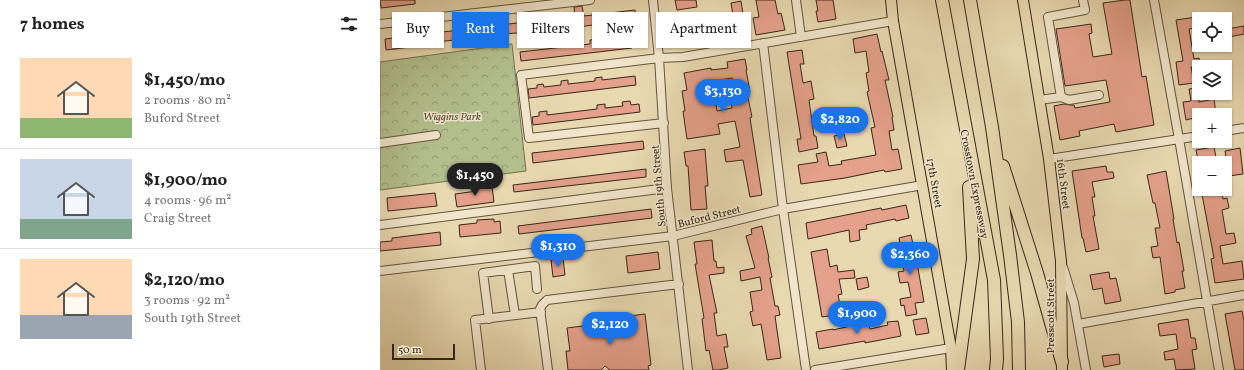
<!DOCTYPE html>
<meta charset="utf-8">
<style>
:root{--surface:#fff;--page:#f2f2f2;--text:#222;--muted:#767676;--line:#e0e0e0;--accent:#1a73e8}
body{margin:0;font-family:Vollkorn,serif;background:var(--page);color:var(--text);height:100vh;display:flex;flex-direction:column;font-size:15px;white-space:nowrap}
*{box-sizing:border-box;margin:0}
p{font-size:13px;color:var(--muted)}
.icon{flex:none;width:22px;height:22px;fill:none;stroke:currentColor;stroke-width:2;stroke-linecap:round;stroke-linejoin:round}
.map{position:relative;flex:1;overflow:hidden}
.sheet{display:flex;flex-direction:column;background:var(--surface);width:380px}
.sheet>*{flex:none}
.banner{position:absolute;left:12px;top:12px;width:380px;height:36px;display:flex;gap:8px}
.controls{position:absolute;left:812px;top:12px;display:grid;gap:8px}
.controls a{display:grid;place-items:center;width:40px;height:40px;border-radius:0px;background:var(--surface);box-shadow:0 1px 3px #0004;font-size:20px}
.scale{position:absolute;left:12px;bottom:10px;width:63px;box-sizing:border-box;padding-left:4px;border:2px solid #382718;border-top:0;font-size:11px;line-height:14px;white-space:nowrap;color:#382718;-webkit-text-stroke:3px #f1e6cc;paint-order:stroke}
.price{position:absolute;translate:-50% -34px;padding:0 9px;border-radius:14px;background:var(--accent);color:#fff;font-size:13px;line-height:26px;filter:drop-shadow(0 1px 2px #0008)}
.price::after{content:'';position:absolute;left:50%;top:24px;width:12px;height:9px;margin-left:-6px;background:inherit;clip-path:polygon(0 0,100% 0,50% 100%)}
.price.selected{background:#222;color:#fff}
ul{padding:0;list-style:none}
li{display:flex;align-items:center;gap:12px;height:100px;padding:0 20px}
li+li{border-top:1px solid var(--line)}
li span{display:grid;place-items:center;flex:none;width:112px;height:80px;border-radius:0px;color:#555}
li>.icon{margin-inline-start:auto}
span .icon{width:48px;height:48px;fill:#fffc;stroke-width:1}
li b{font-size:17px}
h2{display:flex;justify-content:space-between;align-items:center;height:48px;padding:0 20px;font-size:17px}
.tag{padding:0 14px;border-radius:0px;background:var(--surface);box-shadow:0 1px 3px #0004;font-size:14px;line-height:36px}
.tag.selected{background:var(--accent);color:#fff}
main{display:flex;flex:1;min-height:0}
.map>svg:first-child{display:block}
.forest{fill:url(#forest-crowns);stroke:#767453}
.building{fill:#e5a18b;stroke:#382718;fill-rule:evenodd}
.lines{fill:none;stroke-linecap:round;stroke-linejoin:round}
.minor-casing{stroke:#64543e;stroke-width:10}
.major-casing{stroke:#382718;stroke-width:12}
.highway-casing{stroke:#382718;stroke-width:14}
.minor{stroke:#f1e6cc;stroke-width:8}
.major{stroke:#e9d9b1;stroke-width:10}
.highway{stroke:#e9d9b1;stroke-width:12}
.labels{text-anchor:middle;stroke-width:3;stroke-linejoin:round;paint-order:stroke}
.park-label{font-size:11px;font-style:italic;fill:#574d36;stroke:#f1e6cc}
.street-label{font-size:11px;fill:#382718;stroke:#f1e6cc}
</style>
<main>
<section class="sheet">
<h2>7 homes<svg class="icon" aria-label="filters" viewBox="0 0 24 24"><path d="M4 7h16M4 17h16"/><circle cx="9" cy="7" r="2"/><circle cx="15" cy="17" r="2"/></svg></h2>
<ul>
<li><span style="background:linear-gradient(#ffd9b3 75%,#8fb573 0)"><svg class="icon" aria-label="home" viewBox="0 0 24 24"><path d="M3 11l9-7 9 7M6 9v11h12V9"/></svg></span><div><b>$1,450/mo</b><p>2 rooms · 80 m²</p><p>Buford Street</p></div></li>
<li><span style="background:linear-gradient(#c9d6e8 75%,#7fa58c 0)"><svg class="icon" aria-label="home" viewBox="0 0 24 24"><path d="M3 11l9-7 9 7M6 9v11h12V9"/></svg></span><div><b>$1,900/mo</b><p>4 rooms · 96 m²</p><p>Craig Street</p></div></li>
<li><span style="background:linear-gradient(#ffd9b3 70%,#9aa5b1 0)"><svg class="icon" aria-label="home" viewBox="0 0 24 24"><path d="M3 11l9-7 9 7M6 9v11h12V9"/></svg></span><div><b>$2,120/mo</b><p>3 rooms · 92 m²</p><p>South 19th Street</p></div></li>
</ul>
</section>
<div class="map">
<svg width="864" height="370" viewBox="0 0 864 370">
<defs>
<pattern id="forest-crowns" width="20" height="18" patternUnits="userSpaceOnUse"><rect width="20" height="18" fill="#b3c08e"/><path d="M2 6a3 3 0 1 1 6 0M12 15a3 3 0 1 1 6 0" fill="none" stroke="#939c73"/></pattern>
</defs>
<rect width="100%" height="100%" fill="#e9d9b1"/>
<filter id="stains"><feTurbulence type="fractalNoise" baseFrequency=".005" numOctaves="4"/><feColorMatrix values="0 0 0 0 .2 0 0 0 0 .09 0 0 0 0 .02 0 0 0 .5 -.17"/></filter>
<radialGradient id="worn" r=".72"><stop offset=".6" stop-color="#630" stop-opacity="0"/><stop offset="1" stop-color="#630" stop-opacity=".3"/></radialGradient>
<path class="forest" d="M132,44L146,171L0,190V62Z"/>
<path class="building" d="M0,0H35V4L1,8Z
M295,0H316L317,7L297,10Z
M376,0H395L398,14L401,13L405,30L376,35L373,18L379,17Z
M436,0H453L456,19L438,22L436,11H438Z
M745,0H750L762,77L766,76L774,125L736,132L734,124L699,131L700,136L680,140L674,106L684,104L690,105H694L695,108L730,102L726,80L685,86L676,29L711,24L712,33L709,34L713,57L732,54L723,3Z
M361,1L363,14L353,15L351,3Z
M202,6L204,16L255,10L256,19L162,32V30L39,44V46L6,50L5,39L195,16L194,7Z
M816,17L818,28L809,29L814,59L819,58L820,67H811L814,83L799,85L796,62L803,61L796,20Z
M864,26V34L849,37L847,29Z
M321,31L323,43L301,46L299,34Z
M497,34L501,52L502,51L509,80H505L513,117H512L514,130L509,131L512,150L518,149L522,169L505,172L504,170L465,178L421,184L418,165L438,162L436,154L446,152L449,166L462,164L461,161L496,155L491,128L495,127L487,92L489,91L486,73L489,72L486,51L475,53L473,39Z
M242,36V40L251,39L252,48L141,61L140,52L210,44V40L217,39V43L235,41L234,37Z
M422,50L424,64H420L423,83L431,81L434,99L429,100L434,136H436L438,148L419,152L417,139H421L407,52Z
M365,59L367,70H366L370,92L367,93L372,117L370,118L382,195L370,197L363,160L346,162L344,150L360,147L355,121L338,124L340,134L307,139L303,111H305L302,91L307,90L304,73L331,68V70L348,68L347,62ZM352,78L357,101L351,102L352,108L337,111L333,81Z
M255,76L256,85L149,98L148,89L157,88V85L163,84L164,87L181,85V81L188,80V84L215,81V78L222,77V80Z
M817,88L819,102L834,99L836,114L813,115L814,118L806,120L803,102L811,101L809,89Z
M250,101L251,105L259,104L260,112L153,125L152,117L159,116V112L167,111V115L217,109V105L225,104V108L243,106L242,102Z
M464,134L467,146L457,148L454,136Z
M263,141L264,149L153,163L152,153Z
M834,147L836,157L818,160L816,150Z
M860,148L863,174L849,176L845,151Z
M325,149L328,186H325L327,209L311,210L308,166H306L304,152Z
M726,166L727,172H733L734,178L712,182L715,197H712L715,216H713L719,249L706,252L703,238H702L692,171Z
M266,169V177L134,192L133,185Z
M786,171L794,219H793L797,243L799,242L804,271H802L805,288L795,290V292L785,294L780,257L773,258L771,247L778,246L775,228H780L775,203H773L767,175Z
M112,186L114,202L77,207L75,194L97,191L96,188Z
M821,189H841L843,199L847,198L849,208L842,210L846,234L854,233L856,243L840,246L843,264L862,261L864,279L835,283L831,259L834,258Z
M55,193L57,206L8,211L7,198Z
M526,205L529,218L516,221L515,219L486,225L487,229L479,230L480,240L470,242L469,230L428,239L426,223L501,208L502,210Z
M271,209L272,218L139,234L138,226Z
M114,219V222L120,221L121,233L80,237L79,225L97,223V220Z
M382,226L389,258H388L392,277L390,278L395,306H398L400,315L395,316L401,358L387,360L381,324L373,326L370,312L373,311L370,292L382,290L380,277L361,281L360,271L375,268L366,236L372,234L371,229Z
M60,232L61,245L0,251V242L12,241V238Z
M531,235L537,263L544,302L535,303L537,314L526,316L524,305L521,306L520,299L531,297L528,282L520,283L518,272L524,271L519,238Z
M332,240L334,261H336L337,268L344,267V273L329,275L337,313H334L337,336L346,334L348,347H344L348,368L338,370H333L329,350L326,351L322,319L324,318L315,264H317L314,242Z
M447,249L450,267L457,265L458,272L474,270L475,278L459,279L462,294L458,295L462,314L442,317L431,252Z
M278,252L280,269L248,273L246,256Z
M183,258L185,275L173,277L171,260Z
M729,272L730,279L736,278L741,301L725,304L722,288L713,290L710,275Z
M487,277L489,287L478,290L476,279Z
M862,311L864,320V370H855L845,314Z
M265,314L271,365L268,366L269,370H230L225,366L221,370H188L186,351H190L187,328L234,322L233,318Z
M546,318L549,333L536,335L533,320Z
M808,319L811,338H815L817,349L812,350L815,369L796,370L794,359L785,360L784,352L798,349L796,334L780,336L778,324Z
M518,321L521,336L485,343V341L439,349L436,332L453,329V330L488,322L490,329L508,325L507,322Z
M739,354L740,364L724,367L722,356Z"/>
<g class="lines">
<g class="minor-casing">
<path id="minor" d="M273,0L279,58L287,188L308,370
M416,0L421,37
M774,0L799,139L839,370
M0,24L210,0
M383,43L403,209L426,370
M681,97L668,17L705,10L703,0
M659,100L681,97L689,100L719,95
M284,123L149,138L141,75L279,58L303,57L513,21
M845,131L864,128
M0,143L56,135
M669,159L819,136
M0,225L287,188
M683,267L694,303L706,370
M128,270L135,315
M0,271L293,236L403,209L543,185
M109,319L103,273L155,266L157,289
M698,324L864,295
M101,370L95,320L161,312
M168,370L160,309L162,305L167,300L299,284
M435,370L571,348"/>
</g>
<g class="major-casing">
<path id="major" d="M511,0L513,21L571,348L572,370
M643,0L669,159L681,261L682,370"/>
</g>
<g class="highway-casing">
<path id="highway" d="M562,0L614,280L617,359L616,370
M590,0L612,127L630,255L638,322L639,370
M623,166L657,273L682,362
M578,370L593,259L589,187"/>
</g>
<use href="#minor" class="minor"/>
<use href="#major" class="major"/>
<use href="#highway" class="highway"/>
</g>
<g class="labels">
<g class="park-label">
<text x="72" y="120">Wiggins Park</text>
</g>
<g class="street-label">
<text transform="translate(555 183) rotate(80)" y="4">17th Street</text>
<text transform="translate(595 184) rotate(79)" y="4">Crosstown Expressway</text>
<text transform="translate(684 184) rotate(83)" y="4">16th Street</text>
<text transform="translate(278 186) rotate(-95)" y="4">South 19th Street</text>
<text transform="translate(329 216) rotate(-14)" y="4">Buford Street</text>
<text transform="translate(670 316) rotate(-90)" y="4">Presscott Street</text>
</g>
</g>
<rect width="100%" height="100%" filter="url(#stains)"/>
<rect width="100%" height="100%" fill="url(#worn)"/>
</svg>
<div class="controls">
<a><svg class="icon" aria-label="locate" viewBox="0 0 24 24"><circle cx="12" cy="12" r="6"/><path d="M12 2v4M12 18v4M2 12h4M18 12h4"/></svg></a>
<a><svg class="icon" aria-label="layers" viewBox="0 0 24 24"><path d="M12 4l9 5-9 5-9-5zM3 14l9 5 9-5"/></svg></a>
<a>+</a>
<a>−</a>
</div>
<div class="scale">50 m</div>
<b class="price" style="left:343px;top:113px">$3,130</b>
<b class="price" style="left:460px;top:141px">$2,820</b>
<b class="price selected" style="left:95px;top:197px">$1,450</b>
<b class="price" style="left:178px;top:268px">$1,310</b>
<b class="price" style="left:530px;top:276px">$2,360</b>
<b class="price" style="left:477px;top:335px">$1,900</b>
<b class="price" style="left:230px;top:346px">$2,120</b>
<div class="banner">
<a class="tag">Buy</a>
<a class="tag selected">Rent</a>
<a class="tag">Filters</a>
<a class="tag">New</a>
<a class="tag">Apartment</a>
</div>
</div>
</main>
